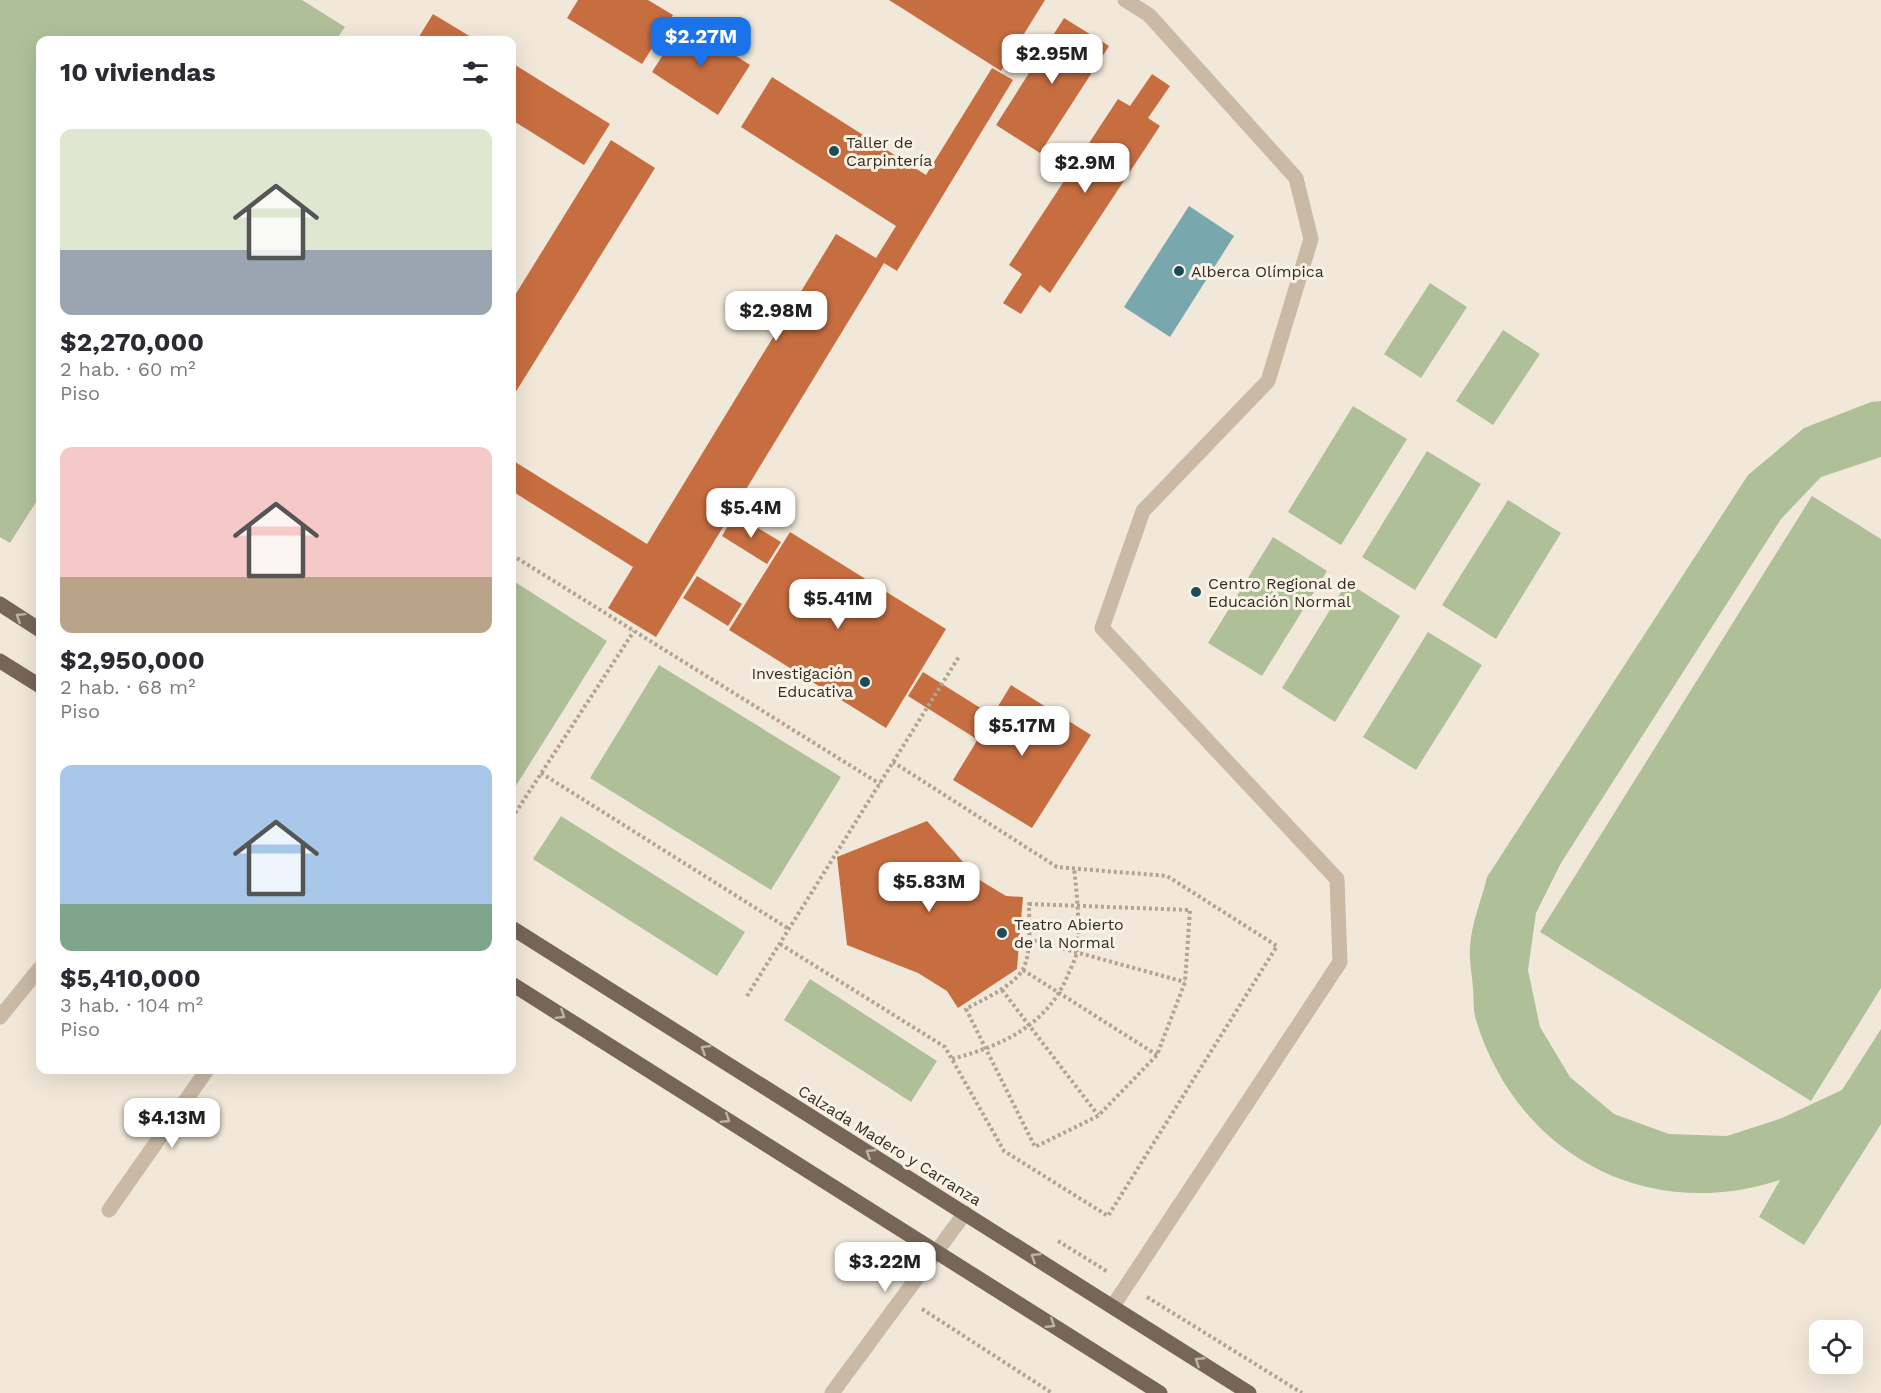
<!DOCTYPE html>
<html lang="es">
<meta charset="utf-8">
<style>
:root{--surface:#fff;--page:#f7f7f7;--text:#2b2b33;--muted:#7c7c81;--accent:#1a73e8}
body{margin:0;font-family:"Work Sans",sans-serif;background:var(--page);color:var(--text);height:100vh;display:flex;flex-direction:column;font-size:22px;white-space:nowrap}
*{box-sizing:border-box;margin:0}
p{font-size:20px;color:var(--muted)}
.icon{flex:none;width:33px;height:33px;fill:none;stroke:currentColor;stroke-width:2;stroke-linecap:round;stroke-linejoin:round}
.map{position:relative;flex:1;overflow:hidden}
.side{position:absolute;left:36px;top:36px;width:480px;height:1038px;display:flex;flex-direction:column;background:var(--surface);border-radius:12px;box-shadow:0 6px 24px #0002}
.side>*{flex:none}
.tools{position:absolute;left:1809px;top:1320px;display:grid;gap:12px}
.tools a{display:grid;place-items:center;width:54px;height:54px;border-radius:12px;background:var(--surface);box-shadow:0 6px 24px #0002;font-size:30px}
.price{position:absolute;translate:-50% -51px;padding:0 14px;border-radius:12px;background:#fff;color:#222;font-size:20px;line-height:39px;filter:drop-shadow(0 2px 3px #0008)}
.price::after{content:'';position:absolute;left:50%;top:36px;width:18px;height:14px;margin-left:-9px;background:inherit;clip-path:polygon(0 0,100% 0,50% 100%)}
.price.on{background:var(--accent);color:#fff}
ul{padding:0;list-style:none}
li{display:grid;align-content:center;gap:12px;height:318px;padding:0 24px}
li span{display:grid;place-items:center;height:186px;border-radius:12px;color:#555}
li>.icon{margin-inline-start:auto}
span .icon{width:108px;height:108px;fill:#fffc;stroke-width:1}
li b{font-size:26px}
h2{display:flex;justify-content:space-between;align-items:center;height:72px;padding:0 24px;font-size:26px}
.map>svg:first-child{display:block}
.green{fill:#afc099}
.water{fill:#78a7ae}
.building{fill:#c76e41}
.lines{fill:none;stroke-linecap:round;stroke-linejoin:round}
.path{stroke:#b5a38f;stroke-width:4;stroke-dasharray:3 3;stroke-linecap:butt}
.minor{stroke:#c9b9a5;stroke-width:15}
.major{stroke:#776557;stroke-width:15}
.oneway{stroke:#beb3a5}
.poi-dot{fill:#1c4d56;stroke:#f9f2e5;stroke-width:2}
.labels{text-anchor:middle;stroke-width:6;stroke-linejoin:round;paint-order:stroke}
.poi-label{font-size:16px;fill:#352c26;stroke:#f9f2e5;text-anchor:start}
.street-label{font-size:16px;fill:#352c26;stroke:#f9f2e5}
</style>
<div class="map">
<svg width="1881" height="1393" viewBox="0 0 1881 1393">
<rect width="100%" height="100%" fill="#f1e8d9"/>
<path class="green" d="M0,0H302L345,27L336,40H40V496L10,543L0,537Z
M1430,283L1467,307L1421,378L1384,354Z
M1503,330L1540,354L1493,425L1456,401Z
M1881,401V457L1821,477L1781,519L1561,863L1536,913L1528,970L1540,1027L1570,1077L1614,1114L1669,1134L1727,1136L1782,1118L1842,1090L1881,1029V1124L1804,1245L1759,1217L1780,1180C1646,1224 1517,1154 1476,1020C1473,1010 1474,998 1473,988C1472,975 1469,961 1470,947C1471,924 1482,899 1487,877L1748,475L1804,428L1871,402Z
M1353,406L1407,439L1341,545L1288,512Z
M1427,451L1481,484L1415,590L1362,557Z
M1812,496L1881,539V988L1811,1101L1540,932Z
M1508,500L1561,533L1496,639L1442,605Z
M1273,537L1327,571L1262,676L1208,643Z
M512,580L607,641L512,792Z
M1347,582L1400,616L1335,722L1282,688Z
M1428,632L1482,665L1416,770L1363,737Z
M659,665L841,777L771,890L590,778Z
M561,816L745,932L717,976L533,859Z
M810,979L937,1061L911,1102L784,1020Z"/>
<path class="water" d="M1189,206L1234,236L1170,337L1124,307Z"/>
<path class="building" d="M578,0H648L673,15L642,64L567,18Z
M889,0H1045L1001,71Z
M433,14L476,40H417Z
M1064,18L1109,46L1040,153L996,125Z
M684,22L750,65L718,115L652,72Z
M512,63L610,124L584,165L512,120Z
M992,68L1013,80L897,271L884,263L656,637L608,608L633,567L512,491V460L647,544L836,234L876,258L896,226L741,127L772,77L926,175Z
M1152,74L1170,86L1148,118L1160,126L1050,293L1040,285L1021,314L1003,303L1022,274L1009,265L1118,99L1130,106Z
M611,140L655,168L512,398V300Z
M735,514L781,542L767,564L722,536Z
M790,532L946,629L886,728L729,630Z
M697,576L742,604L728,626L683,598Z
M923,672L990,714L975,738L908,696Z
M1011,685L1091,735L1032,828L953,780Z
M927,821L978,879L1006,896L1023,897L1017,969L958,1008L947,991L918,973L847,945L837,857Z"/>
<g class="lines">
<path class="path" d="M512,555L880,784
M541,773L789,929
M512,818L634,631
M1029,904L1190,910L1185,982L1157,1055L1098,1116L1035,1147L966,1009C982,1000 1014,986 1023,969C1032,951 1029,924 1029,904Z
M1028,939L1185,982
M780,944L945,1047L1004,1151L1108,1216L1277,946L1167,876L1057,867L893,762
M1023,970L1157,1055
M1002,990L1098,1115
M747,996L960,655
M952,1059C1001,1046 1046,1026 1067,977C1070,969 1076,959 1077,951C1080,923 1077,895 1074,868
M1058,1241L1108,1272
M1147,1297L1302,1393
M922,1309L1052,1393"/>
<path class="minor" d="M0,1017L40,968
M109,1210L207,1070
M1113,1306L1340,962L1337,879L1102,628L1143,511L1268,381L1311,239L1296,178L1149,15L1125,0
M832,1393L965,1213"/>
<path class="major" d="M0,604L40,630
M0,661L40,686
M512,928L1249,1393
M512,984L1160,1393"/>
</g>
<defs><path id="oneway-chevron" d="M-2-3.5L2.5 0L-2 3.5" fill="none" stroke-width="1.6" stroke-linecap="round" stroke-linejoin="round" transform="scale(1.5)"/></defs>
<g class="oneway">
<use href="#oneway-chevron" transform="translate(20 617) rotate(-148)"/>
<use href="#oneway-chevron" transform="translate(561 1015) rotate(32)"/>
<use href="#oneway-chevron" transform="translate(705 1049) rotate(-148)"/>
<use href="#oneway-chevron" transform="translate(726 1119) rotate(32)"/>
<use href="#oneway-chevron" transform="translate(870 1153) rotate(-148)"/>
<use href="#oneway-chevron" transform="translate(1035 1257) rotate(-148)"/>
<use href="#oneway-chevron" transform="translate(1051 1324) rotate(32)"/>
<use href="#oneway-chevron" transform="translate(1199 1361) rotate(-147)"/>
</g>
<g class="poi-dot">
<circle cx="834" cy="151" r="6"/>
<circle cx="1179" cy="271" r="6"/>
<circle cx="1196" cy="592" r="6"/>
<circle cx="865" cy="682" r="6"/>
<circle cx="1002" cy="933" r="6"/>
</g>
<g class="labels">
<g class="poi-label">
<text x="846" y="148">Taller de<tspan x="846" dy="18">Carpintería</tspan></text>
<text x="1191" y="277">Alberca Olímpica</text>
<text x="1208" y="589">Centro Regional de<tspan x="1208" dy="18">Educación Normal</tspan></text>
<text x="853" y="679" text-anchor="end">Investigación<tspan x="853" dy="18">Educativa</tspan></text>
<text x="1014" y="930">Teatro Abierto<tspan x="1014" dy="18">de la Normal</tspan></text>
</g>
<g class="street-label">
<text transform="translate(890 1145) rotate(32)" y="6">Calzada Madero y Carranza</text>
</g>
</g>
</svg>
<div class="tools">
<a><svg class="icon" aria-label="locate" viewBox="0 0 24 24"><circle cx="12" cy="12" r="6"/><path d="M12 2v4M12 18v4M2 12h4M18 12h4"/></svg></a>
</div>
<b class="price on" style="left:701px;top:68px">$2.27M</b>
<b class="price" style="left:1052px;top:85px">$2.95M</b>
<b class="price" style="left:1085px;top:194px">$2.9M</b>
<b class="price" style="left:776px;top:342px">$2.98M</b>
<b class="price" style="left:751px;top:539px">$5.4M</b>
<b class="price" style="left:838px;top:630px">$5.41M</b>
<b class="price" style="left:1022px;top:757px">$5.17M</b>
<b class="price" style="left:929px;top:913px">$5.83M</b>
<b class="price" style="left:172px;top:1149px">$4.13M</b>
<b class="price" style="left:885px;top:1293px">$3.22M</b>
<section class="side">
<h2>10 viviendas<svg class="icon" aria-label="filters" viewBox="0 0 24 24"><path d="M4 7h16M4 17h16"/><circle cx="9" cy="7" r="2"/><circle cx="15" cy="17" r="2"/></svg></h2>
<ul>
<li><span style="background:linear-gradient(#dfe7d0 65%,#9aa5b1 0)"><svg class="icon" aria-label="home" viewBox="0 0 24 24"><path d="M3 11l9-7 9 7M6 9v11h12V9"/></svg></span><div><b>$2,270,000</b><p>2 hab. · 60 m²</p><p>Piso</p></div></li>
<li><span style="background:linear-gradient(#f6c9c9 70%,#b9a48a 0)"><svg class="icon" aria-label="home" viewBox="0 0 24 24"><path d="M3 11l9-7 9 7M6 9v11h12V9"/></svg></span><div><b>$2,950,000</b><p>2 hab. · 68 m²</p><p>Piso</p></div></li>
<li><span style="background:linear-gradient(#a9c7e8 75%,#7fa58c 0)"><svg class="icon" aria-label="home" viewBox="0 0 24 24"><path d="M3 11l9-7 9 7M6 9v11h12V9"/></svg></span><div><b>$5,410,000</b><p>3 hab. · 104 m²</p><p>Piso</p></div></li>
</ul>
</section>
</div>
